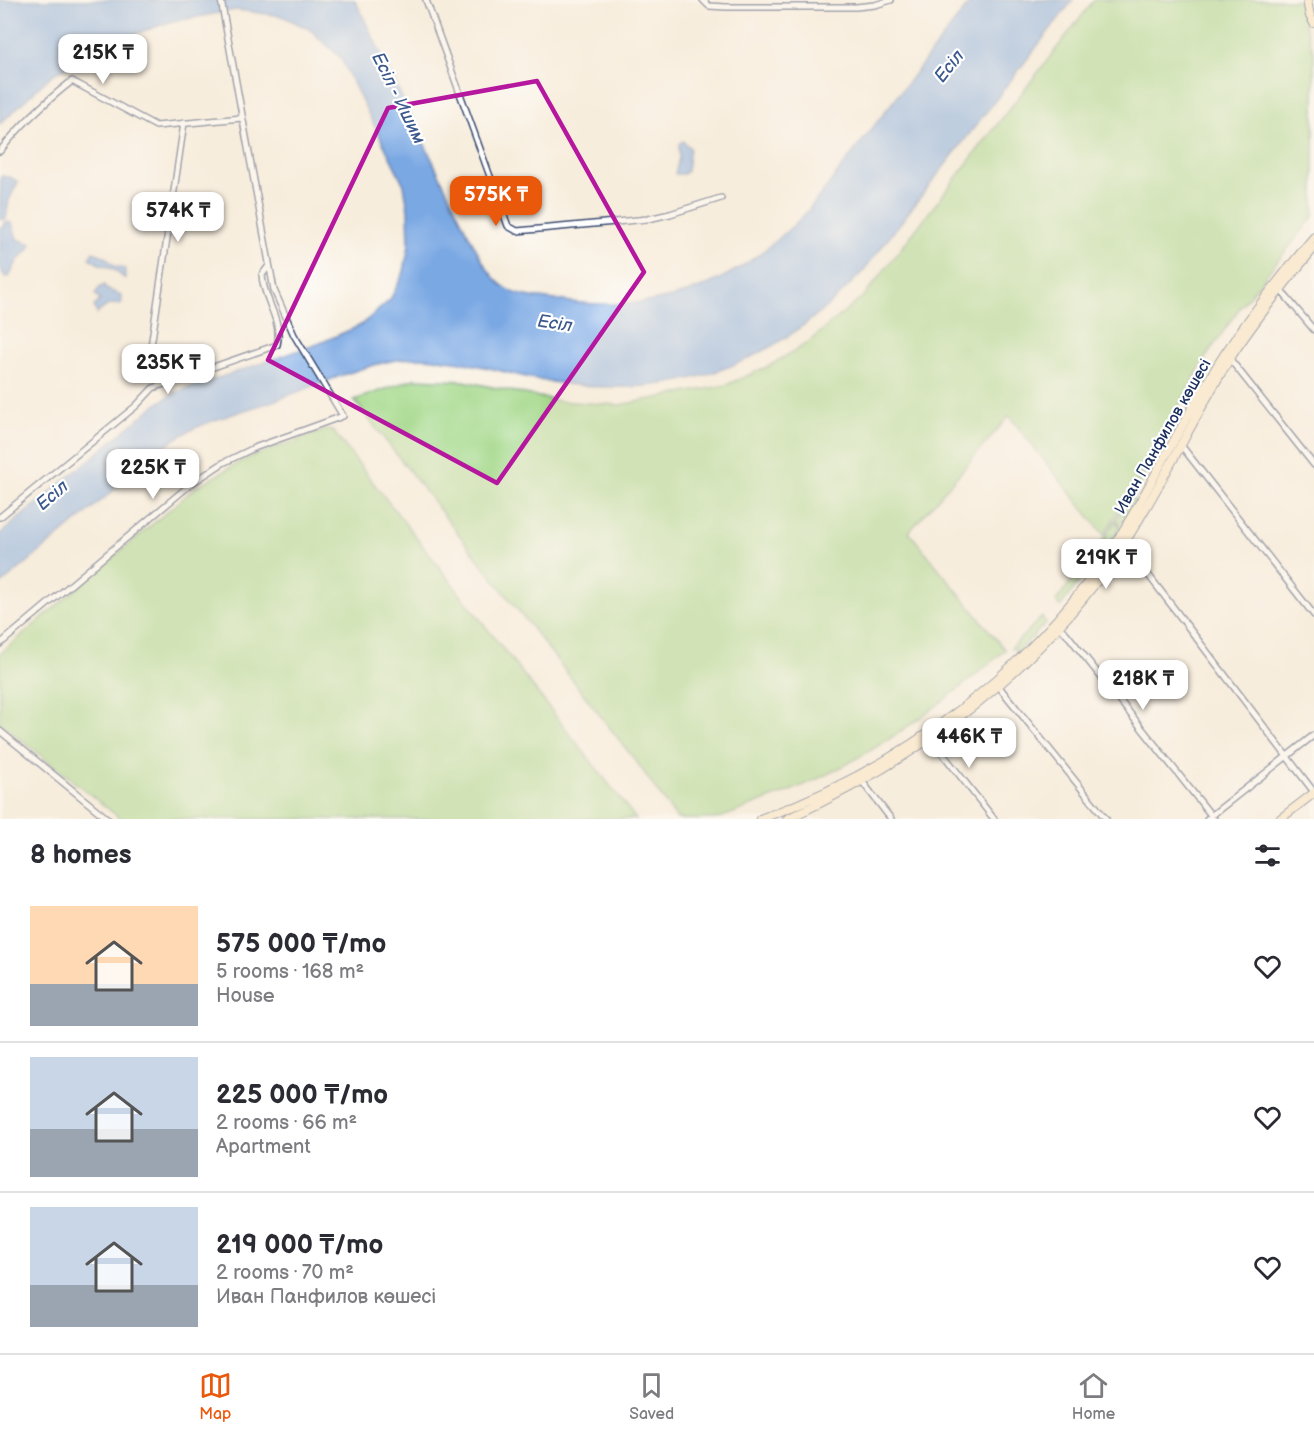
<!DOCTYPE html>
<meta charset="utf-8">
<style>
:root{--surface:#fff;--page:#f7f7f7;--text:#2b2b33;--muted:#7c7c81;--line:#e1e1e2;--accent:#ea580c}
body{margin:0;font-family:"Balsamiq Sans",sans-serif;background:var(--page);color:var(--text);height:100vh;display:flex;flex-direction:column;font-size:22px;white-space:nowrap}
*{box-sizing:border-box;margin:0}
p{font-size:20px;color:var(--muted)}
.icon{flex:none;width:33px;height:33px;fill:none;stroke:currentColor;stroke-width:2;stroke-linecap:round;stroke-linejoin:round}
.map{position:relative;height:819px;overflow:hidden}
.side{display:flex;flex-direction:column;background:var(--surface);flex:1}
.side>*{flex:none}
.price{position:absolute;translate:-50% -51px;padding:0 14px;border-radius:12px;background:#fff;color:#222;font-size:20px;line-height:39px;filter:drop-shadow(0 2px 3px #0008)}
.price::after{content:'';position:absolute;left:50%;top:36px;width:18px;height:14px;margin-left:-9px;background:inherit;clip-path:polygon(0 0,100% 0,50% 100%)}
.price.current{background:var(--accent);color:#fff}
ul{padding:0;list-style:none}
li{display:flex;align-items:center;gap:18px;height:150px;padding:0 30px}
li+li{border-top:2px solid var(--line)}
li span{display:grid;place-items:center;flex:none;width:168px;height:120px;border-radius:0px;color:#555}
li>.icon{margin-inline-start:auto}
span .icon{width:72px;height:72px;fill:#fffc;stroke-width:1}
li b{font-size:26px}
h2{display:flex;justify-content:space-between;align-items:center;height:72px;padding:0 30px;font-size:26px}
.dock{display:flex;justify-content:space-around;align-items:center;height:84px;border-top:2px solid var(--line);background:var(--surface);font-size:16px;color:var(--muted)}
.dock a{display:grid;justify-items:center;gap:3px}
.dock .current{color:var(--accent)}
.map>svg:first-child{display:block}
.green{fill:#a2d787;stroke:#5e8372;stroke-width:1.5}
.water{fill:#7aa8e3;stroke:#4a6ca0;stroke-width:1.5}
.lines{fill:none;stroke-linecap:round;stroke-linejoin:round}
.street-casing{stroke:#3c4c71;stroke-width:8}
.secondary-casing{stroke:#3c4c71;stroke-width:10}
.street{stroke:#fff;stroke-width:5}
.secondary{stroke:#fae7c3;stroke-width:8}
.marked{fill:none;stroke:#b5179e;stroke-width:4.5;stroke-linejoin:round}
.labels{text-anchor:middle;stroke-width:4.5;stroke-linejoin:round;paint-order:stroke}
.street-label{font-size:16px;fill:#1b2f5e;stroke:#fff}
.water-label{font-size:18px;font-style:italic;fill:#3c598d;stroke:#fff}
</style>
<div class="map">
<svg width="1314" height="819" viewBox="0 0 1314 819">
<rect width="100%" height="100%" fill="#fff"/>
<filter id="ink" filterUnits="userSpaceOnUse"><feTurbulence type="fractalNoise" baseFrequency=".0167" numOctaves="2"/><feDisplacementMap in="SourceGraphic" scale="12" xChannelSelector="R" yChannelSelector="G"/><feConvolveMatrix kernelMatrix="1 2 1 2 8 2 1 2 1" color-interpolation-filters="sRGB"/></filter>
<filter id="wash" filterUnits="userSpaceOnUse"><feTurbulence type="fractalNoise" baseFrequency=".008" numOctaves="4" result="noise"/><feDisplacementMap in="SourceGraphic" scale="24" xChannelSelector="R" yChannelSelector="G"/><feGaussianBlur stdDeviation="1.35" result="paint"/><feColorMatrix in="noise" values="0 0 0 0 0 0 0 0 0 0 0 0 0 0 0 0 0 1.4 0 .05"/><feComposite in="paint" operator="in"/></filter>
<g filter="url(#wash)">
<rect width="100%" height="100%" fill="#f7eddc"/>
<path class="green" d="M1094,0H1297L1314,53V216L1241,306L1206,357L1159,443L1164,449L1154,466L1152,464L1149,466L1135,493L1134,502L1120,525L1116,520L1153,454L1104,535L1009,416L909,532L1005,650C929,716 856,769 761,802C746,808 729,816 714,819C702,819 689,819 677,819L638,764L354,400L414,379L464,381L558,401L619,405L726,385L769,366L806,344L865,295Z
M328,429L333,431L636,819H121L0,723V654L196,487L245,459Z
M1115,521L1120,527L1109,543L1105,537Z
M1104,538L1108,544L1060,607L1056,601Z
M1042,617L1046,623L1018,651L1011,648Z"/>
<path class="water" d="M0,0H355L467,232C478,251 487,276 506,288C522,299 546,298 564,301C666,315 737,284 807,212L972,0H1073L864,270C773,370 668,405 535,379C493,370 438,352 396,360C357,367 313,387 276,400C247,410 205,421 180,436C158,449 139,469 120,485C80,519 40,552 0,585V534L154,406L174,393L318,344L361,325L390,300L404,272L409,245L408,210L404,185L340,57L309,29L282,16L236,10L170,22L111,42L52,75L0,124Z
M683,141L690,148L687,171L684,174H675L679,158V144Z
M1,176L10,177L18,182L9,200L6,219L3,220L0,218Z
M6,222L12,223L17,239L31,244L28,250L18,260L9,277H5L0,268V228L5,226L4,223Z
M93,252L104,256L115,266L125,269V279L113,269L99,264L89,258Z
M104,285L106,289L121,295L122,302L120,305C110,302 104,307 97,314L94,306L99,302V299L95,294L99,288Z"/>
</g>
<g filter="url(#ink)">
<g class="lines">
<g class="street-casing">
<path id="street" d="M426,0L508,226L517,231L648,219L670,214L721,198
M703,0L709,6L726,7H856L875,5L891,0
M0,151C21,124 45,102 72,81L156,126L242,118
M1278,287L1314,330
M1229,358L1314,465
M149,360L184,123
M1180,444L1314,615
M0,517L136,406L153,388L277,345C283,319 263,300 262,275L268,267
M1124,543L1314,792
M1056,625L1066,633L1214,819
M0,644L191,484L223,463L254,448L343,416L294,335L274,290L221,0
M996,683L1106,819
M0,731L108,819
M928,735L994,819
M861,780L891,819
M1207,819L1314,735"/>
</g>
<g class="secondary-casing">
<path id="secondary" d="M1307,0L1310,16L1314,23
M760,819C905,767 1037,667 1120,536C1157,476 1187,411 1226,352C1253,312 1283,274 1314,237
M787,819C923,756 1039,670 1123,545C1162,486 1192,420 1229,360C1254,321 1284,284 1314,248
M1280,819L1314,793"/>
</g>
<use href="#street" class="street"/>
<use href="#secondary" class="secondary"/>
</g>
</g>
<path d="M0 0H1314V819H0ZM537,81L644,272L497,483L268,360L388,108Z" fill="#f7eddc" fill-opacity=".55" fill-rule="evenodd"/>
<path class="marked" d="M537,81L644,272L497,483L268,360L388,108Z"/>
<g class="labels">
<g class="street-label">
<text transform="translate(1162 436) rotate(-60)" y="6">Иван Панфилов көшесі</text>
</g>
<g class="water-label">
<text transform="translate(949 66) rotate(-51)" y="6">Есіл</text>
<text transform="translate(399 98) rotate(64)" y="6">Есіл - Ишим</text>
<text transform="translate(555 323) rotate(9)" y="6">Есіл</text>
<text transform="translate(52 495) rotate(-40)" y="6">Есіл</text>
</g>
</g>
</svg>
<b class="price" style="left:103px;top:85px">215K ₸</b>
<b class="price current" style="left:496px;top:227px">575K ₸</b>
<b class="price" style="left:178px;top:243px">574K ₸</b>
<b class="price" style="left:168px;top:395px">235K ₸</b>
<b class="price" style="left:153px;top:500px">225K ₸</b>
<b class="price" style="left:1106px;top:590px">219K ₸</b>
<b class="price" style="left:1143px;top:711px">218K ₸</b>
<b class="price" style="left:969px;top:769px">446K ₸</b>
</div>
<section class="side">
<h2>8 homes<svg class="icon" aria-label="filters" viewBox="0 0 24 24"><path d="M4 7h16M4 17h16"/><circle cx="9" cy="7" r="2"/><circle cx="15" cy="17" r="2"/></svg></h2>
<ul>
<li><span style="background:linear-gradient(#ffd9b3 65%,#9aa5b1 0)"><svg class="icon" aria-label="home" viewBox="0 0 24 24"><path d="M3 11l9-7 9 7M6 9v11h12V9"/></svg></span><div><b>575 000 ₸/mo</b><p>5 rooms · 168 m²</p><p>House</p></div><svg class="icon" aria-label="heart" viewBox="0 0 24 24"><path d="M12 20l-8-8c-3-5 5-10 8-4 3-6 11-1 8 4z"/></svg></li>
<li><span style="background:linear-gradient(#c9d6e8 60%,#9aa5b1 0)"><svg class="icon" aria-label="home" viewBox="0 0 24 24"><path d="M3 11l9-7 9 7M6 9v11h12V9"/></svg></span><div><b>225 000 ₸/mo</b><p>2 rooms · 66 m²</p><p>Apartment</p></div><svg class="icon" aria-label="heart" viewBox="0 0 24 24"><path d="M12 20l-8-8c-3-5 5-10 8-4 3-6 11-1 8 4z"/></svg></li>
<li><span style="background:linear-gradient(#c9d6e8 65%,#9aa5b1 0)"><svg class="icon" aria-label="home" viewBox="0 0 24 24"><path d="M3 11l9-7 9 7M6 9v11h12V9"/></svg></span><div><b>219 000 ₸/mo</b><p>2 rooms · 70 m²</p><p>Иван Панфилов көшесі</p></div><svg class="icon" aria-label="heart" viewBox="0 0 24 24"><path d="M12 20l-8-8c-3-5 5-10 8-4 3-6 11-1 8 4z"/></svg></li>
</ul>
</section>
<nav class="dock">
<a class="current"><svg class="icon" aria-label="map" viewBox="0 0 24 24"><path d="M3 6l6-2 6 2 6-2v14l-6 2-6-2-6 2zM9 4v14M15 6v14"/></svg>Map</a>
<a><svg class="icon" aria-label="saved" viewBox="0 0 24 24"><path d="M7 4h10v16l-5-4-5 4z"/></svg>Saved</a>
<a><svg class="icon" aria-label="home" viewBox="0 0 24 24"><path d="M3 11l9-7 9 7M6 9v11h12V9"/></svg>Home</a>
</nav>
